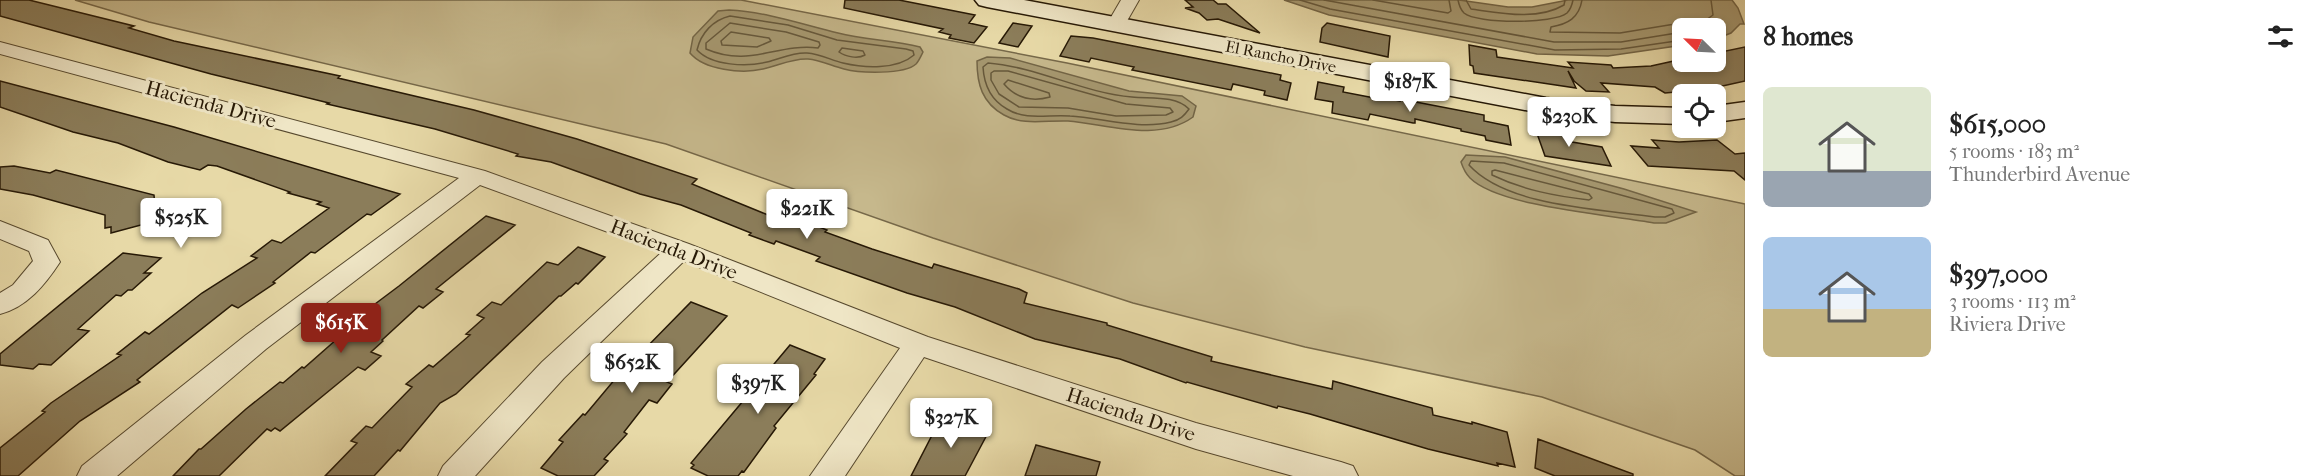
<!DOCTYPE html>
<meta charset="utf-8">
<style>
:root{--surface:#fff;--page:#f2f2f2;--text:#222;--muted:#767676;--accent:#8f2418}
body{margin:0;font-family:"IM FELL French Canon",serif;background:var(--page);color:var(--text);height:100vh;display:flex;flex-direction:column;font-size:22px;white-space:nowrap}
*{box-sizing:border-box;margin:0}
p{font-size:20px;color:var(--muted)}
.icon{flex:none;width:33px;height:33px;fill:none;stroke:currentColor;stroke-width:2;stroke-linecap:round;stroke-linejoin:round}
.map{position:relative;flex:1;overflow:hidden}
.drawer{display:flex;flex-direction:column;background:var(--surface);width:570px}
.drawer>*{flex:none}
.needle{width:39px;rotate:294deg}
.buttons{position:absolute;left:1672px;top:18px;display:grid;gap:12px}
.buttons a{display:grid;place-items:center;width:54px;height:54px;border-radius:9px;background:var(--surface);box-shadow:0 3px 9px #0003;font-size:30px}
.price{position:absolute;translate:-50% -51px;padding:0 14px;border-radius:6px;background:#fff;color:#222;font-size:20px;line-height:39px;filter:drop-shadow(0 2px 3px #0008)}
.price::after{content:'';position:absolute;left:50%;top:36px;width:18px;height:14px;margin-left:-9px;background:inherit;clip-path:polygon(0 0,100% 0,50% 100%)}
.price.active{background:var(--accent);color:#fff}
ul{padding:0;list-style:none}
li{display:flex;align-items:center;gap:18px;height:150px;padding:0 18px}
li span{display:grid;place-items:center;flex:none;width:168px;height:120px;border-radius:9px;color:#555}
li>.icon{margin-inline-start:auto}
span .icon{width:72px;height:72px;fill:#fffc;stroke-width:1}
li b{font-size:26px}
h2{display:flex;justify-content:space-between;align-items:center;height:72px;padding:0 18px;font-size:26px}
main{display:flex;flex:1;min-height:0}
.map>svg:first-child{display:block}
.green{fill:#c6b88c;stroke:#766849;stroke-width:1.5}
.water{fill:#a69870;stroke:#736546;stroke-width:1.5}
.lines{fill:none;stroke-linecap:round;stroke-linejoin:round}
.shore{stroke:#66583b;stroke-width:1.5}
.building{fill:#8b7d5a;stroke:#271906;stroke-width:1.5}
.street-casing{stroke:#57492e;stroke-width:2}
.secondary-casing{stroke:#271906;stroke-width:3}
.street{fill:#efe6c6;fill-rule:evenodd}
.secondary{fill:#efe6c6;fill-rule:evenodd}
.labels{text-anchor:middle;stroke-width:6;stroke-linejoin:round;paint-order:stroke}
.far-street-label{font-size:16px;fill:#271906;stroke:#efe6c6}
.street-label{font-size:20px;fill:#271906;stroke:#efe6c6}
</style>
<main>
<div class="map">
<svg width="1745" height="476" viewBox="0 0 1745 476">
<rect width="100%" height="100%" fill="#e7d9a7"/>
<filter id="stains"><feTurbulence type="fractalNoise" baseFrequency=".00333" numOctaves="4"/><feColorMatrix values="0 0 0 0 .2 0 0 0 0 .09 0 0 0 0 .02 0 0 0 .5 -.17"/></filter>
<radialGradient id="worn" r=".72"><stop offset=".6" stop-color="#630" stop-opacity="0"/><stop offset="1" stop-color="#630" stop-opacity=".3"/></radialGradient>
<path class="green" d="M75,0H741L1067,63L1745,204V476H1735L1695,450L1542,397L1305,347L1133,303L933,238L666,144L149,22Z"/>
<path class="water" d="M1284,0H1459L1508,7H1532L1568,0H1732L1738,8L1744,24H1740L1731,33L1716,39V28H1683V45L1608,56L1537,54L1329,15Z
M729,10C767,12 801,24 838,33C865,40 893,40 920,47L923,52C921,56 919,61 916,64C904,75 859,73 844,69C832,66 820,60 808,59C792,58 778,66 763,69C742,74 704,70 690,53L693,37L718,11Z
M987,57L1010,58L1129,91L1182,96L1196,106L1193,117C1157,143 1107,124 1068,121C1047,120 1023,126 1004,115C982,103 977,84 977,61Z
M1466,155L1505,157L1624,189L1696,212L1666,223H1654C1612,215 1499,207 1470,178C1466,174 1463,168 1461,162Z"/>
<g class="lines">
<path class="shore" d="M1300,0L1330,9L1555,50L1621,49L1683,40
M1324,0L1554,42H1621L1683,32
M1373,0L1448,13L1451,11L1449,0
M1458,0C1459,5 1460,9 1464,13C1477,24 1554,24 1567,13C1571,9 1572,5 1573,0
M1466,0L1471,9C1500,13 1537,21 1564,5L1565,0
M1582,0C1579,18 1568,24 1551,27L1550,32L1620,33L1681,23L1696,27L1713,15L1711,0
M730,16L788,25L837,40L906,49L913,51L914,55C897,70 864,68 843,63C831,60 820,54 807,53C793,52 780,59 767,62C747,67 712,66 697,50C701,33 713,20 730,16Z
M730,23L786,32L819,42L820,45L818,48C777,43 750,68 706,49V43Z
M731,32L769,38L771,41L757,47L722,45L721,41Z
M842,48L863,51L865,55C858,59 846,57 839,52Z
M988,63C1038,67 1083,93 1132,97C1150,99 1175,95 1189,109C1184,116 1180,120 1171,122C1139,130 1102,118 1070,116C1049,114 1026,121 1007,109C991,100 984,85 983,67Z
M994,71H1008L1126,104L1170,108L1173,112L1166,115L1116,116L1068,108L1019,107L999,94L991,80V73Z
M1008,80L1049,93L1050,97C1032,102 1016,98 1004,84Z
M1471,161L1504,163L1672,209L1674,213L1665,217H1655C1601,209 1507,207 1469,165Z
M1495,170L1589,194L1592,198L1589,200C1555,196 1523,190 1492,175V171Z"/>
</g>
<path class="building" d="M0,0H29L134,26L129,28L174,41L340,76L338,78L474,110L577,139L697,179L692,184L768,215L772,211L793,218L798,213L824,222L819,227L827,230L825,232L872,249L932,268L934,264L1019,289L1027,293L1024,303L1107,323V325L1212,357L1211,361L1332,389L1333,381L1432,408L1433,415L1472,424V422L1507,432L1515,467L1497,463L1498,466L1428,449L1310,414L1278,406L1277,408L1187,382L1186,383L1120,359L1035,339L955,307L907,293L816,261L820,257L776,241L774,244L749,235L751,233L681,205L640,194L551,162L516,156L518,154L435,129L327,104L329,103L211,74L0,16Z
M845,0H899L975,15L969,23L987,27L974,43L949,38L951,35L939,32L943,29L844,8Z
M1185,0H1213L1218,4H1226L1260,33L1218,19L1207,20L1199,13L1185,8L1193,7Z
M1013,23L1032,26L1018,47L999,43Z
M1327,23L1390,36L1388,57L1320,42L1322,28Z
M1071,36L1093,38L1281,75L1280,80L1291,83L1287,100L1264,95L1265,91L1233,84L1231,90L1132,70L1134,67L1091,58L1089,62L1060,56Z
M1469,45L1496,50L1497,57L1573,68L1568,62L1611,65L1613,68L1651,66L1683,59V62H1716V53L1745,47V81L1709,89L1665,93L1655,87L1601,83L1609,92L1586,91L1574,81L1568,71L1576,88L1474,73L1473,66L1470,65Z
M0,81L174,127L400,194L371,215L367,214L315,253L311,252L273,282L275,283L238,308L232,305L137,380L140,382L80,421L18,476H0V448L45,412L42,411L51,403L121,355L117,354L145,332L149,334L202,293L257,258L251,256L272,240L281,243L329,208L317,204L321,202L288,193L290,192L217,166L208,165L200,170L168,162L118,143L73,132L0,107Z
M1318,82L1344,87L1343,92L1385,100V98L1400,101V99L1484,115V121L1508,126L1511,145L1486,140L1485,136L1461,131V129L1415,119V123H1413L1370,114L1368,120L1332,113L1333,102L1315,99Z
M1534,125L1561,129L1566,141L1602,147L1611,166L1545,156Z
M1652,140L1679,142L1717,140L1735,154L1745,153V180L1734,171L1648,166L1631,146L1659,148Z
M14,166L50,173L56,170L154,195L156,221L111,233V227L105,228V215L33,195L0,189V167Z
M486,216L515,225L436,289L443,292L423,308L419,306L382,340L383,341L371,352L381,356L365,370L358,367L280,431L275,428L271,431L267,429L219,476H173L199,449H201L246,409L280,382L283,383L302,367L304,368L337,339L348,329L343,327L368,306L371,307L399,286Z
M578,247L605,257L578,284L576,283L561,296H559L456,394L440,403L400,451L398,450L374,476H325L357,443L351,441L366,426L372,428L412,387L406,384L429,365L433,367L470,335L466,334L484,318L477,315L492,302L501,305L547,262L558,265Z
M123,253L161,258L144,273H151L132,290H128L121,296L116,295L78,329L89,331L51,365L39,364L33,369L0,365V354Z
M691,302L727,316L667,382L672,384L657,403L649,400L624,432L627,434L604,459L608,461L594,476H558L541,468L563,442L559,440L583,414L585,415L636,354L639,355Z
M790,345L825,359L814,374L816,375L774,426L776,428L744,472L742,471L738,476H708L691,468L694,465L691,463Z
M943,414L989,431L965,476H911Z
M1538,439L1633,474V476H1555L1535,468Z
M1036,445L1100,462L1096,476H1025Z"/>
<g class="lines">
<g class="street-casing">
<path id="street" d="M1121,0H1139L1123,28H1109L1107,24Z
M0,42L485,171L689,244L928,337L1196,423L1341,462L1353,466L1358,476H1293L1196,449L924,357L845,476H810L900,348L684,261L564,378L475,476H438L443,466L542,362L662,252L480,185L266,349L117,476H77L82,466L246,335L459,178L0,54Z
M0,221L48,240L60,262C45,285 27,307 0,314V293L13,285L33,261L29,251L0,239Z"/>
</g>
<g class="secondary-casing">
<path id="secondary" d="M975,0H1024L1546,98L1615,106L1683,108V124L1615,122L1546,114L987,7L979,5Z
M1745,102V118L1716,122V106Z"/>
</g>
<use href="#street" class="street"/>
<use href="#secondary" class="secondary"/>
</g>
<g class="labels">
<g class="far-street-label">
<text transform="translate(1281 56) rotate(11)" y="6">El Rancho Drive</text>
</g>
<g class="street-label">
<text transform="translate(211 104) rotate(15)" y="7">Hacienda Drive</text>
<text transform="translate(674 249) rotate(21)" y="7">Hacienda Drive</text>
<text transform="translate(1131 414) rotate(18)" y="7">Hacienda Drive</text>
</g>
</g>
<rect width="100%" height="100%" filter="url(#stains)"/>
<rect width="100%" height="100%" fill="url(#worn)"/>
</svg>
<div class="buttons">
<a><svg class="needle" viewBox="-14 -14 28 28"><path d="M0-13l5 13h-10z" fill="#e53935"/><path d="M0 13l5-13h-10z" fill="#767676"/></svg></a>
<a><svg class="icon" aria-label="locate" viewBox="0 0 24 24"><circle cx="12" cy="12" r="6"/><path d="M12 2v4M12 18v4M2 12h4M18 12h4"/></svg></a>
</div>
<b class="price" style="left:1410px;top:113px">$187K</b>
<b class="price" style="left:1569px;top:148px">$230K</b>
<b class="price" style="left:807px;top:240px">$221K</b>
<b class="price" style="left:181px;top:249px">$525K</b>
<b class="price active" style="left:341px;top:354px">$615K</b>
<b class="price" style="left:632px;top:394px">$652K</b>
<b class="price" style="left:758px;top:415px">$397K</b>
<b class="price" style="left:951px;top:449px">$327K</b>
</div>
<section class="drawer">
<h2>8 homes<svg class="icon" aria-label="filters" viewBox="0 0 24 24"><path d="M4 7h16M4 17h16"/><circle cx="9" cy="7" r="2"/><circle cx="15" cy="17" r="2"/></svg></h2>
<ul>
<li><span style="background:linear-gradient(#dfe7d0 70%,#9aa5b1 0)"><svg class="icon" aria-label="home" viewBox="0 0 24 24"><path d="M3 11l9-7 9 7M6 9v11h12V9"/></svg></span><div><b>$615,000</b><p>5 rooms · 183 m²</p><p>Thunderbird Avenue</p></div></li>
<li><span style="background:linear-gradient(#a9c7e8 60%,#c2b280 0)"><svg class="icon" aria-label="home" viewBox="0 0 24 24"><path d="M3 11l9-7 9 7M6 9v11h12V9"/></svg></span><div><b>$397,000</b><p>3 rooms · 113 m²</p><p>Riviera Drive</p></div></li>
</ul>
</section>
</main>
